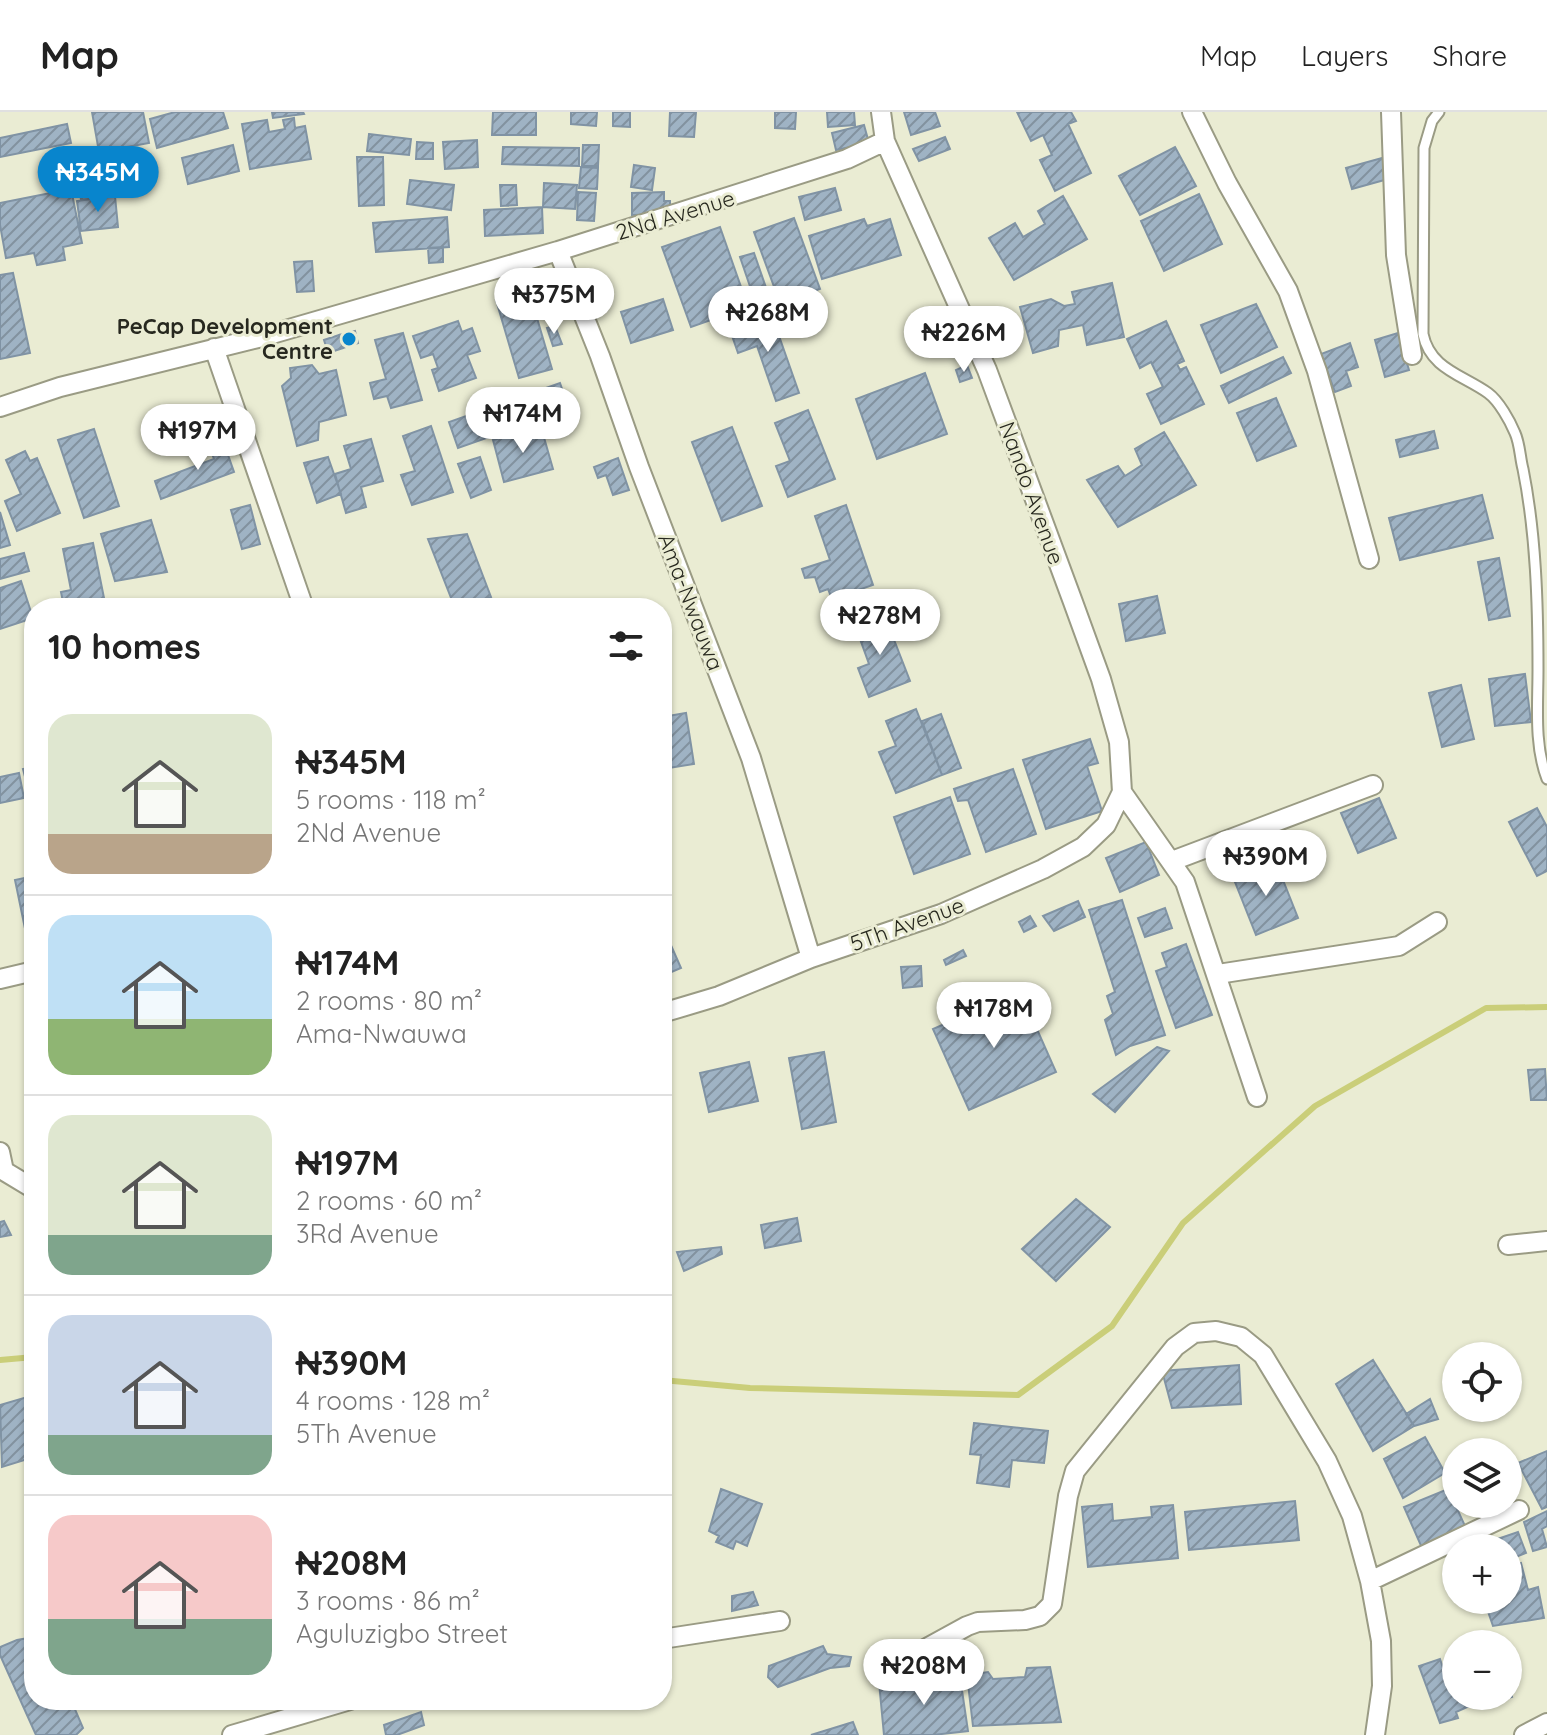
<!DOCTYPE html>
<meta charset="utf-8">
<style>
:root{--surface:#fff;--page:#f2f2f2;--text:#222;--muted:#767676;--line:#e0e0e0;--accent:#0885cd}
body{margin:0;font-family:Quicksand,sans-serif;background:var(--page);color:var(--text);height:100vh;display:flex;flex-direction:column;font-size:30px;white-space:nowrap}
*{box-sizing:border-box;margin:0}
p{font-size:26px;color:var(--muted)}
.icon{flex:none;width:44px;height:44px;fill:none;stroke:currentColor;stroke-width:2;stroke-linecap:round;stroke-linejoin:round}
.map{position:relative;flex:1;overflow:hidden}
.side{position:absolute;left:24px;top:486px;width:648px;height:1112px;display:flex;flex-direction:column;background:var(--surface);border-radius:32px;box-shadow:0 2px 6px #0004}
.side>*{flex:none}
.tools{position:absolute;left:1442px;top:1230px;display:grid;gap:16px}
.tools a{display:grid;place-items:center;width:80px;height:80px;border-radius:50%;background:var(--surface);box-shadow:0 2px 6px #0004;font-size:40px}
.price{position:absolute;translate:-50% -68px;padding:0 18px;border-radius:28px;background:#fff;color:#222;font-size:26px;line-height:52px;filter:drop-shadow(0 2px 4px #0008)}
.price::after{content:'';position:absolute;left:50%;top:48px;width:24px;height:18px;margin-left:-12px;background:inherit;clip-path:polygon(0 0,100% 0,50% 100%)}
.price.selected{background:var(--accent);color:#fff}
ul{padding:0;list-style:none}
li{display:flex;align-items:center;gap:24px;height:200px;padding:0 24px}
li+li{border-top:2px solid var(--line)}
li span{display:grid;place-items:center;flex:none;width:224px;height:160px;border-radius:24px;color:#555}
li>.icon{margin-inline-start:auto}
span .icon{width:96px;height:96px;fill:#fffc;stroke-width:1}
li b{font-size:34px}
h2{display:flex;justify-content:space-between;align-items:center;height:96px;padding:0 24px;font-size:34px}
header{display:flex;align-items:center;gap:48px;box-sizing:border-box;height:112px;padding:0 40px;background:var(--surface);border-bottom:2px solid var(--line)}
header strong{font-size:38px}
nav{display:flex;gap:44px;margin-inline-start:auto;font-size:28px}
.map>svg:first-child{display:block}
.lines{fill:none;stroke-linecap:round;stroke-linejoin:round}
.stream{stroke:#cace79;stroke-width:6}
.building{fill:url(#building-hatch);stroke:#8093a4;stroke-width:2}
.service-casing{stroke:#9a9b84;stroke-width:13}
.minor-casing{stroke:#9a9b84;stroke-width:22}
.service{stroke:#fff;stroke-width:9}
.minor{stroke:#fff;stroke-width:18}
.poi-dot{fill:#0885cd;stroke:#eaecd3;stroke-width:3}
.labels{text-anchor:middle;stroke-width:6;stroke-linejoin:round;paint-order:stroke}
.street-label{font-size:22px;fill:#27281f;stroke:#eaecd3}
.poi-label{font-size:22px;font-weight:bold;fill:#27281f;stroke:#eaecd3;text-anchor:end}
</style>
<header>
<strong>Map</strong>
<nav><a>Map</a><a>Layers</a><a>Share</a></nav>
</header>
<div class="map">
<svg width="1547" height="1623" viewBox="0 0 1547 1623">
<defs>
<pattern id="building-hatch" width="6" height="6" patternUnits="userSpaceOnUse" patternTransform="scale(2)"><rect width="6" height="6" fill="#9fb3c4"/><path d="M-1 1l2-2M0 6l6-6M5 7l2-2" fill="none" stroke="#82929f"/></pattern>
</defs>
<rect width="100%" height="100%" fill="#eaecd3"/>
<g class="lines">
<path class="stream" d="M0,1248L34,1245
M662,1268L750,1276L1018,1283L1112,1214L1183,1111L1315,994L1486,896L1547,895"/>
</g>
<path class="building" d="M92,0H143L149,31L99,40Z
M175,0H223L228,16L157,36L150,7Z
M272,0H303L304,2L273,6Z
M493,0H536V23H492Z
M571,0H597L596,14L571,12Z
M613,0H630V15L613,14Z
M670,0H696L694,25L669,24Z
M775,0H796L795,17L775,16Z
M827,0H854L855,13L828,15Z
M904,0H935L940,14L911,23Z
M1017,0H1071L1076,9L1068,12L1091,61L1055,79L1040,48L1052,43L1043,23L1031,29Z
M294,6L295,16L305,14L311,47L250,57L242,12L267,8L269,20L285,17L283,8Z
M67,12L71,31L0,45V26Z
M864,13L869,31L836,38L832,21Z
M369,22L411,27L409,43L367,39Z
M945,25L950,37L919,49L913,37Z
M477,28L478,55L445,57L443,30Z
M417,30L433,31V47H416Z
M233,33L239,59L188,72L182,46Z
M583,33H599L598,54H582Z
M503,35L579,36V54L502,52Z
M1175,35L1196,74L1140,103L1119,64Z
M357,45H383L384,93L359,94Z
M1382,46L1388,67L1352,77L1346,56Z
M149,53L153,69L125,76L121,60Z
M634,53L655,56L652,78L631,75Z
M581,55L598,56L597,77L579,76Z
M112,62L115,84L81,88L78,66Z
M410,68L454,73L451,98L407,92Z
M544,71L577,73L575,97L543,95Z
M500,73H516L517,93L501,94Z
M835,76L841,98L805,108L799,85Z
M71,77L82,131L63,135L65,148L37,153L34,141L6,146L0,113V91Z
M578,80L596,81L594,109L577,108Z
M664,80V89H670V102L632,103V81Z
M1199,82L1222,132L1164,159L1141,109Z
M115,84L118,115L81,119L77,89Z
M1063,84L1087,127L1014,168L989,126L1015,111L1023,125L1045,112L1038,99Z
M542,95L543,121L485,124L484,98Z
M447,105L449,135L376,140L373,111Z
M794,106L820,177L780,191L754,120Z
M864,107L867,114L890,107L901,143L822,167L809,124Z
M720,115L748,195L691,215L662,135Z
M443,135V150L429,151L428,136Z
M754,141L772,193L758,198L740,145Z
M312,149L314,179L297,180L294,150Z
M13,161L30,241L0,247V163Z
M1112,171L1124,225L1087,233L1083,213L1059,218L1058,234L1033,241L1020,195L1051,187L1064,194L1075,192L1072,180Z
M529,179L552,257L519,266L496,188Z
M663,187L673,218L631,231L621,200Z
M1256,192L1277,235L1221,261L1201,213Z
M772,204L799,281L776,289L757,234L738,241L730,218Z
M458,209L462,220L472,216L480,239L467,243L476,266L439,279L432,258L438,256L433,242L421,246L413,224Z
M1166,209L1184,249L1177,252L1180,258L1186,255L1204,292L1161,312L1147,282L1163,275L1151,250L1140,256L1127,227Z
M555,214L562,232L553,234L547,216Z
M355,219L358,231L343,236L339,223Z
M403,221L422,288L391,296L387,284L374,287L370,271L386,267L375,228Z
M1398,221L1409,258L1385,265L1375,228Z
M339,223L343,236L328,241L324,228Z
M1350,231L1358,255L1346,259L1351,274L1335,280L1321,242Z
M1283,245L1291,261L1229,291L1221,274Z
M312,253L319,262L336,258L346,303L319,310L318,328L297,334L282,274L291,266L290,256Z
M967,253L972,266L960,270L956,258Z
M925,261L947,322L877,347L856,287Z
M560,271L569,297L458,336L449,310Z
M1276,286L1296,334L1257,349L1237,301Z
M808,298L835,367L788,385L776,354L790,349L775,311Z
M431,314L453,380L412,393L401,363L415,359L403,324Z
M541,315L553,357L504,370L493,328Z
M732,315L762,394L722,409L692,330Z
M94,317L119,394L84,406L58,328Z
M1434,319L1438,336L1400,345L1396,328Z
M1164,320L1196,373L1118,415L1087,368L1118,354L1125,364L1142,353L1135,337Z
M222,326L234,360L161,387L155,369L214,347L208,331Z
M371,327L383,369L361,375L366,395L346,401L335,362L351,357L344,334Z
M25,339L30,349L37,346L60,401L17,419L5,389L21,382L6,348Z
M328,345L341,382L317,391L304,351Z
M480,345L491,378L471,386L458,352Z
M618,346L629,378L613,383L606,363L598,366L594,355Z
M1482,383L1493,426L1400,448L1389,406Z
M250,393L260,432L242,437L231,398Z
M846,393L873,473L832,487L828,477L820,480L815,465L805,466L802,457L830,448L815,404Z
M0,400L10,433L0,436Z
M151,408L167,460L115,469L101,422Z
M467,422L491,485L455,496L428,427Z
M93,431L106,496L64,495L61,480L71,478L63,437Z
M24,441L29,459L0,467V447Z
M1499,446L1510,504L1489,508L1478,450Z
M21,469L33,506L0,517V476Z
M1157,484L1165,521L1126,529L1119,492Z
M884,502L910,569L869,585L858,556L869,552L855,513Z
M1525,562L1531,610L1495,614L1489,567Z
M1461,573L1474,627L1442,635L1429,581Z
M916,597L942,663L896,681L879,640L896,634L886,609Z
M686,601L694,652L662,657V605Z
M941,602L961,656L942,663L922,609Z
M1090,627L1098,651L1087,654L1102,699L1046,717L1023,648Z
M34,655V692H32L23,657Z
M1013,657L1036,722L986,740L968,688L958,689L954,677Z
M19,661L24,686L0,691V665Z
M950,685L970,742L914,762L894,705Z
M1379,686L1396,726L1358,741L1341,701Z
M1537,696L1547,715V759L1537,764L1509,710Z
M1146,730L1159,763L1120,780L1106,746Z
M1264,751L1266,757L1277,753L1298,806L1256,823L1235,770L1247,765L1245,759Z
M34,764V830L28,831L15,768Z
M1122,788L1165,923L1130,934L1116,943L1105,908L1113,902L1107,884L1115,880L1089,798Z
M1078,789L1085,805L1054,819L1043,804Z
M1165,796L1172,816L1145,825L1138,806Z
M1030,804L1036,814L1024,820L1019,810Z
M662,813L681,856L662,864Z
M1186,832L1212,903L1176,916L1156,859L1167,855L1162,841Z
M963,838L966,844L946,853L944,848Z
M921,854L922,874L903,876L901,855Z
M1020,879L1056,960L969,998L933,917Z
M1157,935L1169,939L1115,1000L1093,982Z
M824,940L836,1010L802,1017L789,946Z
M749,950L758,989L709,1000L700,961Z
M1545,957L1547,988H1531L1528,958Z
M1076,1087L1110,1115L1056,1169L1022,1137Z
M797,1106L801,1129L765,1136L761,1113Z
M4,1109L11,1123L0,1125V1110Z
M721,1135L722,1142L684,1159L677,1140Z
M1373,1248L1414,1314L1373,1339L1336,1272Z
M1239,1253L1241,1292L1172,1296L1162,1259Z
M34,1283V1345L2,1355L0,1293Z
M1430,1287L1438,1307L1414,1314L1406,1302Z
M974,1311L1048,1319L1044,1351L1012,1348L1009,1375L977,1371L981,1343L970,1342Z
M1425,1325L1445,1361L1403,1386L1384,1347Z
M1478,1332L1481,1340L1458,1339Z
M1547,1339V1395L1542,1397L1518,1351Z
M721,1377L762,1392L747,1434L736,1429L733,1437L716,1430L719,1424L709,1419Z
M1448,1377L1465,1414L1422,1436L1404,1395Z
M1295,1389L1299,1428L1189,1438L1185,1400Z
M1112,1392L1113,1409L1152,1405L1151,1395L1173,1393L1178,1446L1088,1455L1082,1395Z
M1547,1399V1414L1542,1417L1547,1435L1533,1439L1524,1410Z
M1518,1420L1526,1441L1508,1448V1436L1474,1435Z
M1521,1451L1528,1478L1538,1475L1544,1506L1493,1514L1484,1488H1508V1455Z
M753,1480L758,1493L732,1499V1484Z
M34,1525V1588H71L83,1616L76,1623H36L0,1543V1535L17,1528Z
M823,1534L827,1542L851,1545L849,1554L830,1556L778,1575L768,1565L769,1554Z
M1440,1547L1443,1556L1453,1554L1456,1584H1508V1574L1512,1585L1491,1592L1487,1586L1456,1600L1458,1606L1440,1611L1419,1554Z
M1050,1555L1061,1610L973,1614L967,1563L988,1560L993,1567L1025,1565L1027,1556Z
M941,1557L959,1558L968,1619L933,1623H884L879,1570L904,1565L906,1578L937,1577L935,1565Z
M421,1600L424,1613L397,1623H386L384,1613Z
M853,1610L858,1623H811Z"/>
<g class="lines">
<g class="service-casing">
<path id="service" d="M1439,0L1432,9L1424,36L1423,222C1430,257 1463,263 1488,281C1499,289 1510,309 1515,321C1520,332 1520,346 1523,357C1536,422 1538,492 1538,558C1538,594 1534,633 1547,667"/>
</g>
<g class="minor-casing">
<path id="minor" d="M1192,0L1227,71L1288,179L1317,259L1369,447
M1391,0L1396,143L1412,243
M558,139L600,244L639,355L751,646L811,846
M214,236L304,496
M0,295L60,275L258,226L558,139L847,47L885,29
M1122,680L1185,770L1257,985
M1172,749L1373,673
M1218,862L1399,834L1437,810
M0,867L34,859
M662,901L719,884L811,846L941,802L1043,757L1083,735L1106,713L1122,680L1119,630L1101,567L1073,490L987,258L885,29L881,0
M0,1040L4,1059L34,1077
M1508,1133L1547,1129
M1370,1469L1519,1398
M662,1527L780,1509
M905,1548L967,1514L978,1510L1025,1508L1040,1504L1052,1492L1068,1384L1075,1359L1175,1235L1194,1221L1216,1219L1241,1225L1263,1243L1327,1349L1352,1404L1370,1469L1381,1529L1382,1574L1375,1623
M232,1623L350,1588
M1524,1623L1547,1611"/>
</g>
<use href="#service" class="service"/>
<use href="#minor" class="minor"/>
</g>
<circle class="poi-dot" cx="349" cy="227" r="8"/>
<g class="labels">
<g class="street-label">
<text transform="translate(675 103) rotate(-17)" y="8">2Nd Avenue</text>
<text transform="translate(1032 381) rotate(70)" y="8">Nando Avenue</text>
<text transform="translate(691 490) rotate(69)" y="8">Ama-Nwauwa</text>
<text transform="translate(907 812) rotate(-20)" y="8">5Th Avenue</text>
</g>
<g class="poi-label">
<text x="333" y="222">PeCap Development<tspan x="333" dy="25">Centre</tspan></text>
</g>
</g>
</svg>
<div class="tools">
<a><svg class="icon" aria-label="locate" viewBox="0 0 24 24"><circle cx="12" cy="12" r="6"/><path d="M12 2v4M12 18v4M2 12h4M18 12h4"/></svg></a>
<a><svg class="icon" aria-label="layers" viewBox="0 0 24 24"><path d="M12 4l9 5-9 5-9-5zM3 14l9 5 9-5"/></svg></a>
<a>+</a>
<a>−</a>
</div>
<b class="price selected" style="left:98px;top:102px">₦345M</b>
<b class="price" style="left:554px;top:224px">₦375M</b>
<b class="price" style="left:768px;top:242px">₦268M</b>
<b class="price" style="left:964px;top:262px">₦226M</b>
<b class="price" style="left:523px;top:343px">₦174M</b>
<b class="price" style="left:198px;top:360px">₦197M</b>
<b class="price" style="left:880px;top:545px">₦278M</b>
<b class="price" style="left:1266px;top:786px">₦390M</b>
<b class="price" style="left:994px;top:938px">₦178M</b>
<b class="price" style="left:924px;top:1595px">₦208M</b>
<section class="side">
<h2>10 homes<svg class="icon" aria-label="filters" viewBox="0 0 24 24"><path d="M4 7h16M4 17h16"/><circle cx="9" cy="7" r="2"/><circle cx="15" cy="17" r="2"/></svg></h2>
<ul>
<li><span style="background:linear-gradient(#dfe7d0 75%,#b9a48a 0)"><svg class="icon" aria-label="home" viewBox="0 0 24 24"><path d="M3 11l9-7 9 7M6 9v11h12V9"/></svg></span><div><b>₦345M</b><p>5 rooms · 118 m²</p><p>2Nd Avenue</p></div></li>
<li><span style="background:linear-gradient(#bfe0f5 65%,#8fb573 0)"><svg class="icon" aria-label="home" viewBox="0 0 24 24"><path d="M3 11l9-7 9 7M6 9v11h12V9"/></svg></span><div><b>₦174M</b><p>2 rooms · 80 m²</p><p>Ama-Nwauwa</p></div></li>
<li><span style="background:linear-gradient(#dfe7d0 75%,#7fa58c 0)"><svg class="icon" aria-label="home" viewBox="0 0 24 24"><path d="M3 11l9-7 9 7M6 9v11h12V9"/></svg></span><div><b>₦197M</b><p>2 rooms · 60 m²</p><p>3Rd Avenue</p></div></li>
<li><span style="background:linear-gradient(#c9d6e8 75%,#7fa58c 0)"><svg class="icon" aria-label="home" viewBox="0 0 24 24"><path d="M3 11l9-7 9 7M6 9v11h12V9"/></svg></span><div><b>₦390M</b><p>4 rooms · 128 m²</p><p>5Th Avenue</p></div></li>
<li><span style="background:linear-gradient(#f6c9c9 65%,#7fa58c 0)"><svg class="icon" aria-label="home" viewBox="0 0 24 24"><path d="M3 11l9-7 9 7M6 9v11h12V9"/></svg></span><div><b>₦208M</b><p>3 rooms · 86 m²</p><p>Aguluzigbo Street</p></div></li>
</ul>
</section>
</div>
